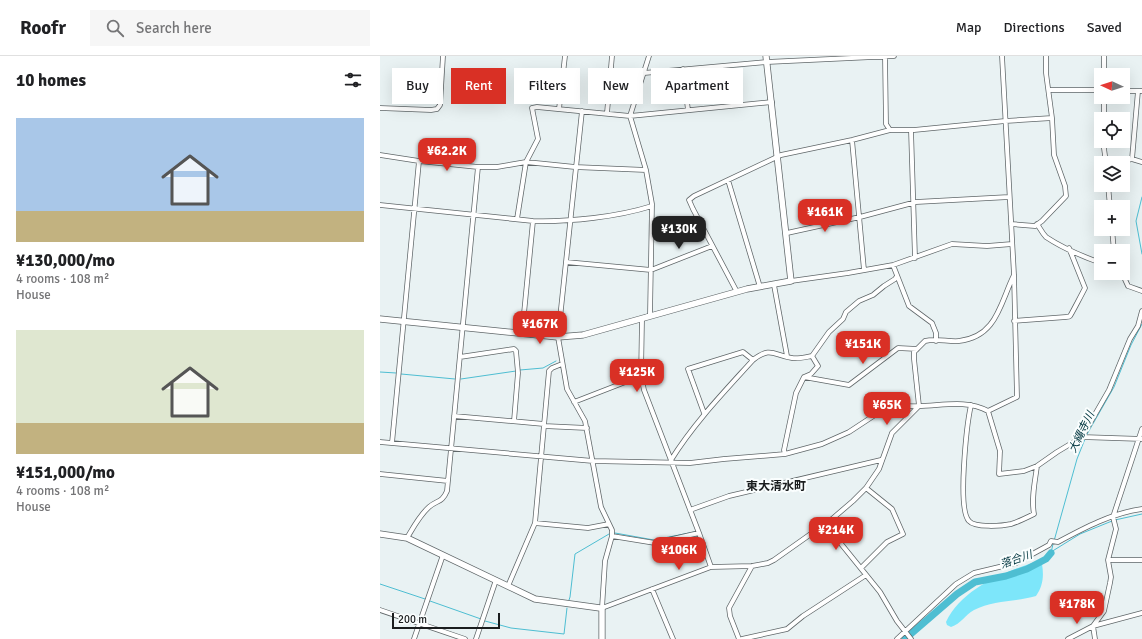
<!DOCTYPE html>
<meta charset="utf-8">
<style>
:root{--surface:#fff;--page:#f6f6f6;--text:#202124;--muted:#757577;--line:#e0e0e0;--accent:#d93025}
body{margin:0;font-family:Signika,"Noto Sans JP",sans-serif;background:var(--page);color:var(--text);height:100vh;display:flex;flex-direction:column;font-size:15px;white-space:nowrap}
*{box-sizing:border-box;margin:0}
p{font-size:13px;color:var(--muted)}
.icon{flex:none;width:22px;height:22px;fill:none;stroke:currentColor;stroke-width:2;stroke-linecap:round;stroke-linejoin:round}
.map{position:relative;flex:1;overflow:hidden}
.sheet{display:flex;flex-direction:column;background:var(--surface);width:380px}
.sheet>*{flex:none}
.guide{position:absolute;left:12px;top:12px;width:380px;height:36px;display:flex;gap:8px}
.needle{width:26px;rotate:273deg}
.buttons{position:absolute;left:714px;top:12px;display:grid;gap:8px}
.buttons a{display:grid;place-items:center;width:36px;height:36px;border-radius:0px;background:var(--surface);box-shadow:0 4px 16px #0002;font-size:20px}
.scale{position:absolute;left:12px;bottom:10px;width:108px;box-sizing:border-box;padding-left:4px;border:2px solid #1a1d1e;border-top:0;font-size:11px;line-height:14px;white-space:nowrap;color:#1a1d1e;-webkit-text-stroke:3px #fafefe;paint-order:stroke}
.price{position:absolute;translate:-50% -34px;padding:0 9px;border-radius:8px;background:var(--accent);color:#fff;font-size:13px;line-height:26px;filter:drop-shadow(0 1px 2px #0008)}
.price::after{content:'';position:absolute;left:50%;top:24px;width:12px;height:9px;margin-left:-6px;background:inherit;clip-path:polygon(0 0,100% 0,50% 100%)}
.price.on{background:#222;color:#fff}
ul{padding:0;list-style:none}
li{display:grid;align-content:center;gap:8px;height:212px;padding:0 16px}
li span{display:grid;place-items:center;height:124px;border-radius:0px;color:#555}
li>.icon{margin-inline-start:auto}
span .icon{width:72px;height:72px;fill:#fffc;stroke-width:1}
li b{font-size:17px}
h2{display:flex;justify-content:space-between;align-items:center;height:48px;padding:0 16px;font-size:17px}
.pill{padding:0 14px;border-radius:0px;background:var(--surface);box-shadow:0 4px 16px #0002;font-size:14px;line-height:36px}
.pill.on{background:var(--accent);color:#fff}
header{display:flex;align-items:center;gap:24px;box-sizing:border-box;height:56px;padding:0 20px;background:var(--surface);border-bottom:1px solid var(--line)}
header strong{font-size:19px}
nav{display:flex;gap:22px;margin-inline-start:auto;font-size:14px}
.search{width:280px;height:36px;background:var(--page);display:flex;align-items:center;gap:10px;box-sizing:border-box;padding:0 14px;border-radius:0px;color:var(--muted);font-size:15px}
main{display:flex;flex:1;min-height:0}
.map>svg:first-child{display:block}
.green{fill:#7de6fa}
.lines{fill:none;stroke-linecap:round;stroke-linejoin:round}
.stream{stroke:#4ebed2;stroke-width:1}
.river{stroke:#4ebed2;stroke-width:7}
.street-casing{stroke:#606769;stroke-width:5.5}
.secondary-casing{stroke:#606769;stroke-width:7}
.street{stroke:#fff;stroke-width:4}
.secondary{stroke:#fff;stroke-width:5.5}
.labels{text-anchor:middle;stroke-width:4;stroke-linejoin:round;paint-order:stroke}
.water-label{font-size:11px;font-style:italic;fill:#00363f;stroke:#fafefe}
.quarter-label{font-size:12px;font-weight:bold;fill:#1a1d1e;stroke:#fafefe}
</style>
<header>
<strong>Roofr</strong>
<div class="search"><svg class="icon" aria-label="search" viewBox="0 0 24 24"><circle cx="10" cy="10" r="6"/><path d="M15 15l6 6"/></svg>Search here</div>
<nav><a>Map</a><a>Directions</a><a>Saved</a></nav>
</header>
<main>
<section class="sheet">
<h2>10 homes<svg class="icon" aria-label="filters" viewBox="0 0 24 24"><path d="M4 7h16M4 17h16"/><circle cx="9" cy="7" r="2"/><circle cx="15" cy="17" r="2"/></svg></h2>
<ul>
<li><span style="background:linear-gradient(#a9c7e8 75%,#c2b280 0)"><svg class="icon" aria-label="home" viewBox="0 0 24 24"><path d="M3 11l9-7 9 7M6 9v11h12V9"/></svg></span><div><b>¥130,000/mo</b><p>4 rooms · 108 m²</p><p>House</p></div></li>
<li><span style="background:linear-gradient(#dfe7d0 75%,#c2b280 0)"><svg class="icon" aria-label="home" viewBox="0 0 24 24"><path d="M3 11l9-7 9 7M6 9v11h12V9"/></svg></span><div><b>¥151,000/mo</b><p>4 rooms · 108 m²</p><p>House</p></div></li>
</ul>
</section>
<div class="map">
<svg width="762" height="583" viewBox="0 0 762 583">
<rect width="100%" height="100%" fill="#e9f2f3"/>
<path class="green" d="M652,507L662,508C664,520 663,530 656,540C636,546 613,544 594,554C585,559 581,568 571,571L567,569L566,566C581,534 620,518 652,507Z"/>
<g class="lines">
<path class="stream" d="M762,141L756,165L762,198
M140,314L163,312L176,305
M0,316L16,317
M21,318L75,323
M81,323L136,315
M706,380L734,331L751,289L762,268
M735,464L762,458
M235,477L274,484L314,476
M674,485L697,403L705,383
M671,496L700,478L732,465
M671,497L673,488
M0,528L45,543
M189,544L190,541L195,498L229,478
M50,545L101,563
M105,565L131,572L184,578L187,552"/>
<path class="river" d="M525,583L577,538L595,526L626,520L647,513L666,503L671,497"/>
<g class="street-casing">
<path id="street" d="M269,0L250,60L266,114L272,148L270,259L262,263L261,320L264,334L319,477L331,511
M505,0L506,68L510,74
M303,13L308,54
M264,17L387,6L514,0
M724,19V0
M669,34H721
M743,35H762
M0,52L51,54L57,53L60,49L63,0
M179,53L185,0
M202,55L178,281L187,333L205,365L221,451L232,474V480L225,505L222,552L331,511L372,510L388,507L394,504L452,463L473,445L486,432L499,413L512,377L539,350L534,303V296L545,285C556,282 568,286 579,285C617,281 620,247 634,219
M227,57L232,0
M724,63V41
M531,74L535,202
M472,84L484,214
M723,85L726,107
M0,99L39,105L98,111H117L146,106L195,111L266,114
M752,103L758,35
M734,107L752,103L762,106
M348,124L380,231
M728,129L730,151
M0,149L153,165C190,166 237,161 272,150
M137,163L146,106L158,83L152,52L157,51L250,60L392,46
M631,168L655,170L662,165L686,140L685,130L674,99L672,62L666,17V0
M657,168C660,172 662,177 666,181C681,191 704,201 721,207
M732,173L734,195
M407,177L480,161L536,146L629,141
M186,206L271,214L332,190
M513,209L529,250L552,267L556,277V285
M742,217L748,230L762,235
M411,225L468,217L513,209L572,188L607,190L632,188
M394,229L407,300
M357,236L313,153L309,144L314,140L401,99L472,84L510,74H534L625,65L672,62
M634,265L686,261C687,261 689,261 690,260C691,259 704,234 705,232L689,192
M142,278L153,165
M80,301L134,293L136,295L138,317L134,365
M424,321L469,329L518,292L537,293
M194,346L261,320
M591,349C587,367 577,453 589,465C595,472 622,470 631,468C638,466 646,462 654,458C651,442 655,426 657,410
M608,355L637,341L634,219L622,0
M324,357L308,313L363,296L373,304
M74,360L164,368
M164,370L207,372
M702,381L762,383
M0,386L213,405L310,407L344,403L405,398L442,388L469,376L504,353C516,348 526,351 538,350C561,350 586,343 608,355L620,395L619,418L644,415L657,410L677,396L702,381L729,334L750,283L758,270L762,255
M12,387L39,105
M405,398L404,394L416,337L424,321L431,318L438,310L432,300
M291,404C314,367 344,336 373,304C391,290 393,299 412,302C418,303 426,301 432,300L449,276L463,263L466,256L479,245L493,239L504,230L515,223L517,220
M0,418L68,425
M310,454L349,440L501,404
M155,467L208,472L229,468
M445,468L500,536L517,565L531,583
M232,480L275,487L319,477
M27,482C33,472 39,460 49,451C57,444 62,447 67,435L98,111
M728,504H762
M481,512L507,486L523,478L512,453L486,432
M128,530L155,467L169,315L172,312L182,308
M272,533L293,583
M0,554L85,583
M34,583L63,499
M96,583L116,524
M359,583L350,560L349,552L372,510
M362,583L407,573L423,560L486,519
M517,583L576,528L594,517L636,507L669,489L671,485L678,486C704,472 732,457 762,453
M688,583L713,570L762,557
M715,583L713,570L724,555L730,527L731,521L728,504L736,473L733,461L762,373"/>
</g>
<g class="secondary-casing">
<path id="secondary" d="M0,263L178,281L203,279L367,233L411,225L386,0
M0,478L27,482L155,543L220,552H222V583"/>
</g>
<use href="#street" class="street"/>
<use href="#secondary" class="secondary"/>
</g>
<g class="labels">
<g class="water-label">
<text transform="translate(701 376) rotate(-64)" y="4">大縄寺川</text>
<text transform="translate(636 503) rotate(-19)" y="4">落合川</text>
</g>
<g class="quarter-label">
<text x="396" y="434">東大清水町</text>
</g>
</g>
</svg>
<div class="buttons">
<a><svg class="needle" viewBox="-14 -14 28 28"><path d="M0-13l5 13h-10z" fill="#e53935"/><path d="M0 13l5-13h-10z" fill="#757577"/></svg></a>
<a><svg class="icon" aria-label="locate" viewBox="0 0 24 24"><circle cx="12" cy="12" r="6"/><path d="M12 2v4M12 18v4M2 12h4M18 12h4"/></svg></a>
<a><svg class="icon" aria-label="layers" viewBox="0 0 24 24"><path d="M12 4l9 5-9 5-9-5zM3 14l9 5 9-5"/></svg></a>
<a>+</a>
<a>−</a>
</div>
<div class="scale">200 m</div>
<b class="price" style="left:67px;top:116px">¥62.2K</b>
<b class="price" style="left:445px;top:177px">¥161K</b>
<b class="price on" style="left:299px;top:194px">¥130K</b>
<b class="price" style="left:160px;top:289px">¥167K</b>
<b class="price" style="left:483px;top:309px">¥151K</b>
<b class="price" style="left:257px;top:337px">¥125K</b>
<b class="price" style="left:507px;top:370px">¥65K</b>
<b class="price" style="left:456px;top:495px">¥214K</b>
<b class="price" style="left:299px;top:515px">¥106K</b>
<b class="price" style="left:697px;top:569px">¥178K</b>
<div class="guide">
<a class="pill">Buy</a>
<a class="pill on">Rent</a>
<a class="pill">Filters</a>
<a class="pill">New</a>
<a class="pill">Apartment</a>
</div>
</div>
</main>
